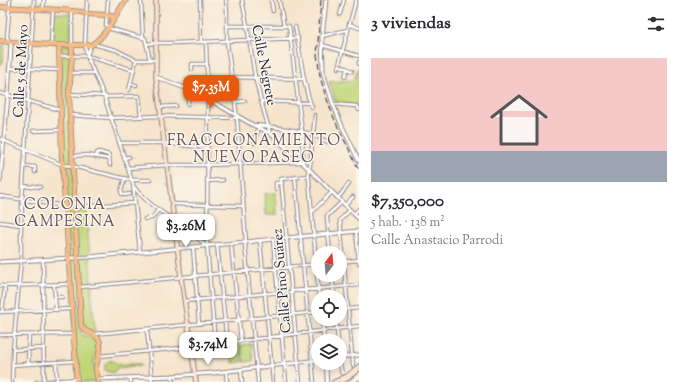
<!DOCTYPE html>
<html lang="es">
<meta charset="utf-8">
<style>
:root{--surface:#fff;--page:#f7f7f7;--text:#2b2b33;--muted:#7c7c81;--accent:#ea580c}
body{margin:0;font-family:"Sorts Mill Goudy",serif;background:var(--page);color:var(--text);height:100vh;display:flex;flex-direction:column;font-size:15px;white-space:nowrap}
*{box-sizing:border-box;margin:0}
p{font-size:13px;color:var(--muted)}
.icon{flex:none;width:22px;height:22px;fill:none;stroke:currentColor;stroke-width:2;stroke-linecap:round;stroke-linejoin:round}
.map{position:relative;flex:1;overflow:hidden}
.panel{display:flex;flex-direction:column;background:var(--surface);width:320px}
.panel>*{flex:none}
.needle{width:26px;rotate:16deg}
.tools{position:absolute;left:311px;top:246px;display:grid;gap:8px}
.tools a{display:grid;place-items:center;width:36px;height:36px;border-radius:50%;background:var(--surface);box-shadow:0 2px 10px #0003;font-size:20px}
.price{position:absolute;translate:-50% -34px;padding:0 9px;border-radius:8px;background:#fff;color:#222;font-size:13px;line-height:26px;filter:drop-shadow(0 1px 2px #0008)}
.price::after{content:'';position:absolute;left:50%;top:24px;width:12px;height:9px;margin-left:-6px;background:inherit;clip-path:polygon(0 0,100% 0,50% 100%)}
.price.selected{background:var(--accent);color:#fff}
ul{padding:0;list-style:none}
li{display:grid;align-content:center;gap:8px;height:212px;padding:0 12px}
li span{display:grid;place-items:center;height:124px;border-radius:0px;color:#555}
li>.icon{margin-inline-start:auto}
span .icon{width:72px;height:72px;fill:#fffc;stroke-width:1}
li b{font-size:17px}
h2{display:flex;justify-content:space-between;align-items:center;height:48px;padding:0 12px;font-size:17px}
main{display:flex;flex:1;min-height:0}
.map>svg:first-child{display:block}
.green{fill:#c1d679;stroke:#727c5a}
.lines{fill:none;stroke-linecap:round;stroke-linejoin:round}
.minor-casing{stroke:#8c8384;stroke-width:4.5}
.tertiary-casing{stroke:#8c8384;stroke-width:5}
.secondary-casing{stroke:#8c8384;stroke-width:5.5}
.primary-casing{stroke:#8c8384;stroke-width:6}
.minor{stroke:#fff;stroke-width:2.5}
.tertiary{stroke:#fff;stroke-width:3}
.secondary{stroke:#fce5cf;stroke-width:3.5}
.primary{stroke:#f7bd88;stroke-width:4.5}
.rail{stroke:#22223b;stroke-width:1;stroke-dasharray:6 3;stroke-linecap:butt}
.labels{text-anchor:middle;stroke-width:3;stroke-linejoin:round;paint-order:stroke}
.street-label{font-size:14px;fill:#22223b;stroke:#fbf7ec}
.neighbourhood-label{font-size:15px;letter-spacing:1px;fill:#6c5360;stroke:#fbf7ec}
</style>
<main>
<div class="map">
<svg width="359" height="382" viewBox="0 0 359 382">
<rect width="100%" height="100%" fill="#fbf7ec"/>
<filter id="ink" filterUnits="userSpaceOnUse"><feTurbulence type="fractalNoise" baseFrequency=".025" numOctaves="2"/><feDisplacementMap in="SourceGraphic" scale="8" xChannelSelector="R" yChannelSelector="G"/><feConvolveMatrix kernelMatrix="1 2 1 2 8 2 1 2 1" color-interpolation-filters="sRGB"/></filter>
<filter id="wash" filterUnits="userSpaceOnUse"><feTurbulence type="fractalNoise" baseFrequency=".012" numOctaves="4" result="noise"/><feDisplacementMap in="SourceGraphic" scale="16" xChannelSelector="R" yChannelSelector="G"/><feGaussianBlur stdDeviation="0.9" result="paint"/><feColorMatrix in="noise" values="0 0 0 0 0 0 0 0 0 0 0 0 0 0 0 0 0 1.4 0 .05"/><feComposite in="paint" operator="in"/></filter>
<g filter="url(#wash)">
<rect width="100%" height="100%" fill="#f6e4cc"/>
<path class="green" d="M53,13L71,14V44L53,43Z
M4,44L3,62L1,65L0,64V49Z
M60,45H71L68,94L75,207H85L90,257L91,286L93,288L91,289L95,332C90,332 85,329 83,325L79,296L81,332L84,336C94,337 101,339 98,351C97,355 95,356 94,360C94,367 96,375 98,382H77C70,270 63,158 60,45Z
M358,67H359V106L336,102L329,82L354,80Z
M276,193L277,215H266L265,194Z
M251,344L253,361L244,362L241,345Z
M240,345L242,362L233,363L230,346Z
M109,361H113L117,364H141L142,365L117,368L114,372C105,374 101,366 109,361Z"/>
</g>
<g filter="url(#ink)">
<g class="lines">
<g class="minor-casing">
<path id="minor" d="M87,0L85,45L87,56L104,96L133,184L140,251
M108,0L106,25L108,28L143,38
M141,0L143,38H145L150,60
M200,0L201,42
M226,0L227,12V42L237,118L246,242L245,244L258,382
M242,0L247,25L255,77L261,101L270,133
M271,0L273,11
M279,0L284,26
M43,9L44,0
M340,14L344,0
M349,24L359,28
M227,26H289L302,132L303,163
M295,27C301,52 302,84 312,107
M322,36L347,30
M9,41L7,37L10,0
M206,42L208,99L207,245L215,344
M72,44V12
M147,44L155,43H175L298,38
M51,45L53,10
M97,45L116,50L136,60H155
M322,45L359,56
M87,55L91,45
M59,56H87L134,70
M359,64V62
M339,65L352,71
M338,68L356,0
M192,69V64H207
M9,70L11,68L59,70
M71,73H94
M231,77L304,79
M345,77L347,69
M131,84L136,85
M129,90L136,60
M0,93L60,110
M70,94L104,96L106,97L139,96L141,116
M261,101L310,103
M235,102L245,101
M188,104L189,90
M333,104L356,106L358,107L359,110
M160,107L176,106
M70,115L111,118L157,116L237,118
M315,115L310,166L308,168L319,297
M255,125C274,127 295,129 314,135C319,137 323,140 328,142
M33,131L61,130
M0,139L63,165L72,166L131,180H150
M119,143H165L207,148
M254,143V139L259,128
M72,156L88,155L109,159
M96,157L97,153L99,152L109,155L110,165
M124,158L129,157
M24,166L35,167V172
M128,168L167,165H207L301,162
M295,177L314,382
M125,178L121,191L122,194L124,195L130,194
M207,181L223,180
M23,186L32,187L33,186L40,187
M134,187C153,212 184,223 205,245
M276,189V183H282
M0,196L65,206
M338,198L349,184
M172,204L243,206
M345,205L353,197
M75,207L135,203
M350,210L340,220L353,366
M312,212L332,192
M354,214L359,209
M145,219L152,218L158,210
M0,222L21,225
M164,228L168,217
M356,231L359,263
M273,239L286,382
M260,240L273,382
M231,243L241,341
M217,244L227,343
M193,247L199,324
M330,253L327,218V216L342,202
M43,260L44,382
M340,262L359,260
M332,275L334,297
M54,285L56,310
M0,286L70,284
M80,287L318,264
M55,297H62
M185,301L359,285
M340,310L359,308
M0,312L71,309
M2,312L5,287
M322,319L324,341
M336,319L338,341
M147,329L152,382
M94,334L318,312
M0,335L73,334
M13,350L43,348
M99,356L191,347L359,326
M56,363L57,381
M326,363L327,382
M340,363L342,374
M28,364L29,335
M12,365L75,361
M241,370L242,382
M226,372L227,382
M172,376L173,382
M130,378L131,382
M12,382L13,350L21,261V225L23,186L34,0
M36,382L77,379
M300,382L281,179L308,176
M358,382H359"/>
</g>
<g class="tertiary-casing">
<path id="tertiary" d="M326,0L322,36L323,72L333,104L342,126L359,161
M156,77L198,93L253,125L270,133L308,168L359,219
M0,181L8,95L11,45L9,42
M0,262L89,257L359,231
M340,357L359,355
M98,379L172,376L213,373L318,360"/>
</g>
<g class="secondary-casing">
<path id="secondary" d="M156,0V77L181,277L196,382
M334,382L347,376L359,366
M341,382L348,378L359,369"/>
</g>
<g class="primary-casing">
<path id="primary" d="M0,7L62,10L82,12L86,14L107,15L114,17
M0,41L51,45H92
M59,45L62,157L77,382
M72,45V56L69,94L70,115L81,325C86,335 92,331 98,338C104,347 96,359 96,369C96,374 98,378 98,382
M92,45C107,34 116,15 126,0"/>
</g>
<use href="#minor" class="minor"/>
<use href="#tertiary" class="tertiary"/>
<use href="#secondary" class="secondary"/>
<use href="#primary" class="primary"/>
<path class="rail" d="M321,0L317,55L320,76L325,94L335,121L359,170"/>
</g>
</g>
<g class="labels">
<g class="street-label">
<text transform="translate(265 65) rotate(79)" y="5">Calle Negrete</text>
<text transform="translate(20 71) rotate(-87)" y="5">Calle 5 de Mayo</text>
<text transform="translate(281 281) rotate(-95)" y="5">Calle Pino Suárez</text>
</g>
<g class="neighbourhood-label">
<text x="254" y="145">FRACCIONAMIENTO<tspan x="254" dy="17">NUEVO PASEO</tspan></text>
<text x="65" y="209">COLONIA<tspan x="65" dy="17">CAMPESINA</tspan></text>
</g>
</g>
</svg>
<div class="tools">
<a><svg class="needle" viewBox="-14 -14 28 28"><path d="M0-13l5 13h-10z" fill="#e53935"/><path d="M0 13l5-13h-10z" fill="#7c7c81"/></svg></a>
<a><svg class="icon" aria-label="locate" viewBox="0 0 24 24"><circle cx="12" cy="12" r="6"/><path d="M12 2v4M12 18v4M2 12h4M18 12h4"/></svg></a>
<a><svg class="icon" aria-label="layers" viewBox="0 0 24 24"><path d="M12 4l9 5-9 5-9-5zM3 14l9 5 9-5"/></svg></a>
</div>
<b class="price selected" style="left:211px;top:109px">$7.35M</b>
<b class="price" style="left:186px;top:248px">$3.26M</b>
<b class="price" style="left:208px;top:366px">$3.74M</b>
</div>
<section class="panel">
<h2>3 viviendas<svg class="icon" aria-label="filters" viewBox="0 0 24 24"><path d="M4 7h16M4 17h16"/><circle cx="9" cy="7" r="2"/><circle cx="15" cy="17" r="2"/></svg></h2>
<ul>
<li><span style="background:linear-gradient(#f6c9c9 75%,#9aa5b1 0)"><svg class="icon" aria-label="home" viewBox="0 0 24 24"><path d="M3 11l9-7 9 7M6 9v11h12V9"/></svg></span><div><b>$7,350,000</b><p>5 hab. · 138 m²</p><p>Calle Anastacio Parrodi</p></div></li>
</ul>
</section>
</main>
